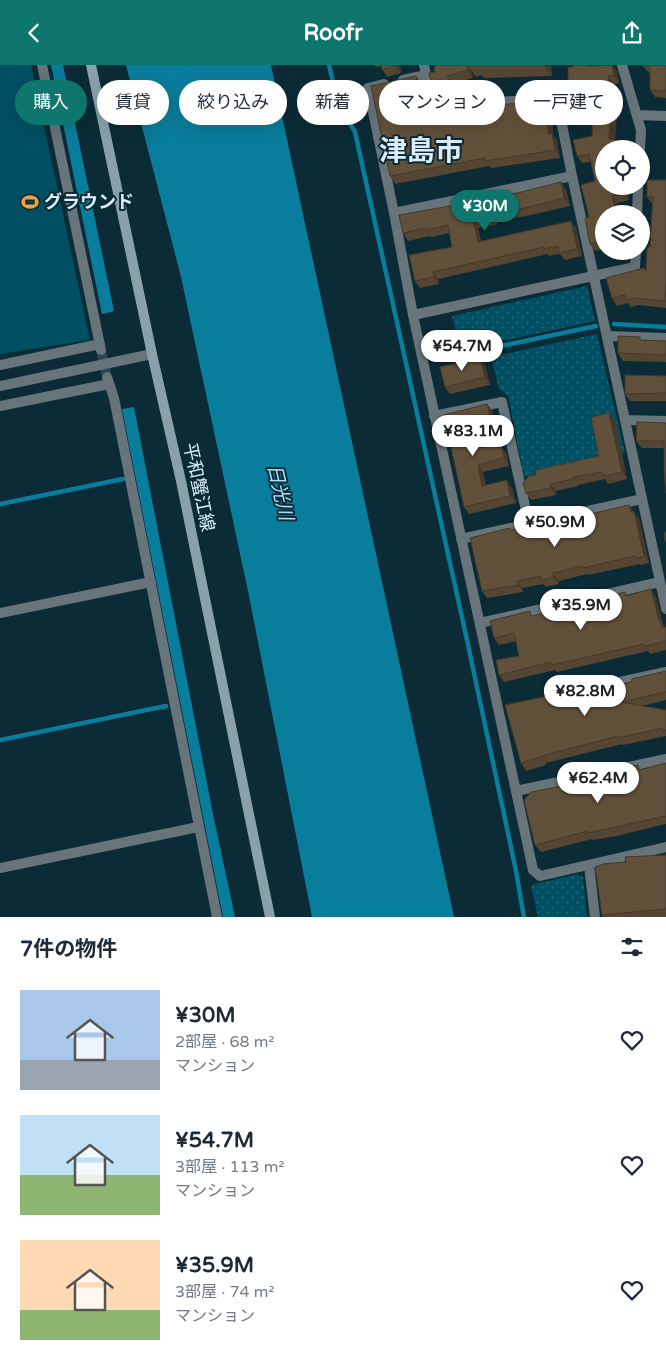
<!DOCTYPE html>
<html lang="ja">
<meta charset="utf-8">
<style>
:root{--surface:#fff;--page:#f2f2f3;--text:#1f2937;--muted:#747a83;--accent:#0f766e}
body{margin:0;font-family:"Varela Round","Noto Sans JP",sans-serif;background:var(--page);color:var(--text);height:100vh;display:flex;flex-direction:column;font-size:19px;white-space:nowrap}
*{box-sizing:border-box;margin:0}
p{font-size:16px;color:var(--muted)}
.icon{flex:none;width:28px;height:28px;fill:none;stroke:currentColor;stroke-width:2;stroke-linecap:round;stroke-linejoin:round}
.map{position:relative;height:852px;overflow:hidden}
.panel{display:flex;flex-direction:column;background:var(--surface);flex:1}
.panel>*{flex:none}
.banner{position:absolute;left:15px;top:15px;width:636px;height:45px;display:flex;gap:10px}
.controls{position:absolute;left:595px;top:75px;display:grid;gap:10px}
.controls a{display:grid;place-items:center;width:55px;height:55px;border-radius:50%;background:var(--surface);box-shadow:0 5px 20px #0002;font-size:25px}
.price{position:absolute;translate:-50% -42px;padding:0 11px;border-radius:18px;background:#fff;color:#222;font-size:16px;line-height:32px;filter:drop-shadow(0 1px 2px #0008)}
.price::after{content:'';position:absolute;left:50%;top:30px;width:15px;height:11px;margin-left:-8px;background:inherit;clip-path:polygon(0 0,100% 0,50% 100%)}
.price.active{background:var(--accent);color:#fff}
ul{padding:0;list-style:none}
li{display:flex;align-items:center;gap:15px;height:125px;padding:0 20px}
li span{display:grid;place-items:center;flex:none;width:140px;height:100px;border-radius:0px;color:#555}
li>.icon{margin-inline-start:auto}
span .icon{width:60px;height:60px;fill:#fffc;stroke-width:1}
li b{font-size:21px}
h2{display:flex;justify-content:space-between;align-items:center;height:60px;padding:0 20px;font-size:21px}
.pill{padding:0 18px;border-radius:22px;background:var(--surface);box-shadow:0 5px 20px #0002;font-size:18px;line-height:45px}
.pill.active{background:var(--accent);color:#fff}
header{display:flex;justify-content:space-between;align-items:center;height:65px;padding:0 20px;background:var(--accent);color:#fff;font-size:22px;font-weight:700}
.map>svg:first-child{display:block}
.grass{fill:url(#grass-dots)}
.garden{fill:#004f63}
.water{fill:#097d9c}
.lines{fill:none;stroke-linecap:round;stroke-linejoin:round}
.stream{stroke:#097d9c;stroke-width:4.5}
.minor-tunnel{stroke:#2a4853;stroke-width:10;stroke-dasharray:10 5;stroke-linecap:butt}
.minor{stroke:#67747a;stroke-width:10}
.tertiary{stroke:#67747a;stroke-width:10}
.secondary{stroke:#8aa1a9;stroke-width:10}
.wall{fill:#544632}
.shaded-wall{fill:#453929}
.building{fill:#62513a;stroke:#453929}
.labels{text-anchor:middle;stroke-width:4;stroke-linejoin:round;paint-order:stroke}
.poi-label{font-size:18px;font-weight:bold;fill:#ddeff6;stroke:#0b2b36;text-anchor:start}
.street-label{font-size:18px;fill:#ddeff6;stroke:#0b2b36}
.water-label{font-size:19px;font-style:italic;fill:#aae0f5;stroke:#0b2b36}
.town-label{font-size:28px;font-weight:bold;fill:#ddeff6;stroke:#0b2b36}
</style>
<header><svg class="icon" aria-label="back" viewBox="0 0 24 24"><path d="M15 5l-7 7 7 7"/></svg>Roofr<svg class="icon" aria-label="share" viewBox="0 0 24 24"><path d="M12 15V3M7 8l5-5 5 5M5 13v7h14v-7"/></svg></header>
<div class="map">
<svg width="666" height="852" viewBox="0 0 666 852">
<defs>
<pattern id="grass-dots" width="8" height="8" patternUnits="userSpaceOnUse" patternTransform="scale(1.25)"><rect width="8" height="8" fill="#004f63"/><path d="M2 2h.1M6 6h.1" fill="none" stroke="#25697a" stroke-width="1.8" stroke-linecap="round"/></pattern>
</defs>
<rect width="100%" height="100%" fill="#0b2b36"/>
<path class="grass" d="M587,221L595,256L460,285L452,251Z
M597,269L625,388L524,412L508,331L499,324L491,292Z
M577,809L583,812L587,852H538L531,820Z"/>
<path class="garden" d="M0,0H31L90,275L0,289Z"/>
<path class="water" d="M51,0H63L114,246L102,249Z
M126,0H271L454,852H312L248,526L181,212Z
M134,342L213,749L235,852H223L122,344Z"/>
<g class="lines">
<path class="stream" d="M329,0L338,38L355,67L467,575L516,806L524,852
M614,259L666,262
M435,295L596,261
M0,439L123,414
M0,675L166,641"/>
<path class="minor-tunnel" d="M101,285L107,312"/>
<path class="minor" d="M42,0L101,285
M622,0L641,65L640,84
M426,10L435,46L474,38L557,34L572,111L666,544
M403,15L426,10L424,0
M384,19L368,23L394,148L413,250L533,805L540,811L666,782
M637,50L666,51
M394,148L572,111
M637,149L638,121
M413,250L635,202L636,186
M607,271L666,273
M0,300L100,279
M107,312L114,333L217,852
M0,341L109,319
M434,351L502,337L529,459
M626,355L666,356
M461,474L642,434
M0,548L151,517
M480,558L660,517
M560,630L666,607
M516,726L666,694
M589,800L595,852
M0,803L198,762"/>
<path class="tertiary" d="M0,321L152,289"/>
<path class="secondary" d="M91,0L152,289L181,416L270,852"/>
</g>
<path class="wall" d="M374,0H400L401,8L387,12L382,4L381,1L376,2Z
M435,0H551L552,11L484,13L482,10L476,12L471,5L473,13L453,18L454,23L437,27L432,20L435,7Z
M642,0H666V33L655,32L650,25V8H649Z
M589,1L617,6L619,18L613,19L614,25L573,28L568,21Z
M421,18L428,47L490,38L491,40L552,44L553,70L557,76L560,93L491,103L489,101L395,119L390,111Z
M611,40L617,47L615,74L620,81V84H604L626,121L629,135L617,138L604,149V184L595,186L590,179L589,152L595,116L591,97L582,98L577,91L592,71L593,55L574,60L569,52Z
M666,115V243L638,240L631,242L628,238L617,241L612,233L646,206L650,181L652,139L647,132Z
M561,117L566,125L570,141L526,151L497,156L498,159L478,163L481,176L571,156L576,163L582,189L581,191L565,195L560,189L549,191L548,189L438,214L439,219L420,223L415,216L452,182L450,168L432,172L430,171L408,176L403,168L482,135L518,128Z
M642,275L666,276V297L623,296L618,288Z
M485,300L490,320L450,329L445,322Z
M666,311V336H630L625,329Z
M487,339L492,346L496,363L472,368L475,384L502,383L507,390L509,401L483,407L486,420L512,423L516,438L469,449L464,442L444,350Z
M609,348L615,355L627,414L608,419L605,414L578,420V421L556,426V430L531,435L526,428L536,410L599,391Z
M666,358L664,383H642L636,376Z
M629,440L639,454L649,498L641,500L640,499L588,510L587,509L559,516V519L546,522L544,519L522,523L523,527L487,533L482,526L512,465L563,460L587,454Z
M651,524L656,532L663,559L665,562H666V585L650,589L648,586L557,607L555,605L504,617L499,610L519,591L516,576L499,580L494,573L533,551Z
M666,606V635L642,641L666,645V671L623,680L622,679L546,698V700L526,706L521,698L572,626L574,628L597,622L599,624L631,617Z
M666,698V759L616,771L593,775L592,774L541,787L535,780L566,720L568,723Z
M666,790V852H603L602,850L626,797Z"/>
<path class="shaded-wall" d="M396,0H400L401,8L396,1Z
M467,0L471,5L473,13L468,5Z
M544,0H551L552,11Z
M612,0L617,6L619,18L614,11Z
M416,11L421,18L428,48L432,55L423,40Z
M447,11L453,18L454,23L449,15Z
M608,11L613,19L614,25L609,18Z
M547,37L552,44L553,70L557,76L560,93L555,85L548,69Z
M611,40L617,47L614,81L609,74Z
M615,74L620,81V84H615Z
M561,117L566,125L570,141L564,133Z
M623,121H626L629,135L624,128Z
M612,131L617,138L620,149H617Z
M473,155L478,163L483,185L478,177Z
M571,156L576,163L582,189L581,191L576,184Z
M433,207L438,214L439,219L434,212Z
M666,215V238L665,236Z
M480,293L485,300L490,320L485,312Z
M487,339L492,346L496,363L491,355Z
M609,348L615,355L627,414L622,407Z
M467,360L472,368L477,392L472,384Z
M502,383L507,390L509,401L504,393Z
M478,400L483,407L488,428L482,421Z
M507,415L512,423L516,438L510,431Z
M550,419L556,426V430L551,423Z
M629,440L639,454L649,498L644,491Z
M553,508L559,516V519L554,512Z
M517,516L522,523L523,527L518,520Z
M651,524L656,532L663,559L666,563H662L659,556Z"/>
<path class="building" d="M381,0H396V1L382,4Z
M435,0H467L468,5L447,11L449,15L432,20L429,8L435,7L434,2H436Z
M573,0H586L591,1L612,0L614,11H608L609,18L568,21V2H573Z
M644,0H666V26L650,25V1H644Z
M416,11L423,40L427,47L490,38V40L547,37L548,69L552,68L555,85L486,96L485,93L390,111L371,21Z
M566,37L611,40L609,74H615V84H604V121H623L624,128L612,131L617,149H604V175L590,179L585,153L589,152L581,120L595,116L589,89L577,91L573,75L592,71L593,47L569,52Z
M647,115H666V215L665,236L633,233L626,235L625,230L612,233L606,213L644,203L646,206L647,183L650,181L653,132H647Z
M561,117L564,133L521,144L492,149L493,151L473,155L478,177L571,156L577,182L576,184L559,188L558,181L544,184V182L433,207L434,212L415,216L409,190L452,182L448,160L426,165V163L403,168L399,150L467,138V137L481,134V136L518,128Z
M618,271L640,272V275L666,276V290L618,288Z
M480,293L485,312L445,322L440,302Z
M625,310L666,311V328L625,329Z
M487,339L491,355L467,360L472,384L490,381L502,383L504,393L478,400L482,421L507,415L510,431L464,442L444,350Z
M609,348L622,407L603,411L602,407L573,412V414L550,419L551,423L526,428L523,418L529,411L536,410L535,405L599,391L591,352Z
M637,357L666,358V428L664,408V376H636Z
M629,440L631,447H634L644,491L636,493L635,491L583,503L582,501L553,508L554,512L541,515L540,511L517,516L518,520L482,526L470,473L510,463L511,465L560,455L561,460L587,454L586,450Z
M666,467V477L665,476L664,468Z
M651,524L659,556H660L662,563L666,562V576L645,581L644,579L552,600L551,597L499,610L496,595L519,591L514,568L494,573L490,556L530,546L531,551L568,543L567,539L578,537L601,534L625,527L626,531Z
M666,606V627L620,637L666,645V665L663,666L662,663L618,673V671L541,691V692L521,698L505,640L572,626L573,628L597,622L598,624L631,617L632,614Z
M666,698V751L611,763L588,768V766L535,780L524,735L531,727L566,720L567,723L596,716L598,710L625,704L627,702L638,700L639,705Z
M666,790V844L602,850L595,802L603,799L626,797L625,792Z"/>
<defs>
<g id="stadium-bare" transform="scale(1.35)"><path d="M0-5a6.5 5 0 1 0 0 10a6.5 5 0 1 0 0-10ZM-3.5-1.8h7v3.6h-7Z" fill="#eea73c" stroke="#0b2b36" stroke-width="2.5" paint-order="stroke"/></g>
</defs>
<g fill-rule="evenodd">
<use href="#stadium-bare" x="30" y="137"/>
</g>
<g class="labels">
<g class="poi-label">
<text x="44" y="143">グラウンド</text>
</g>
<g class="street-label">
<text transform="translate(199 422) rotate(78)" y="6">平和蟹江線</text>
</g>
<g class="water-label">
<text transform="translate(281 427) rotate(77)" y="7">日光川</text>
</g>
<g class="town-label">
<text x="421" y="95">津島市</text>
</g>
</g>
</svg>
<div class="controls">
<a><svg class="icon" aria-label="locate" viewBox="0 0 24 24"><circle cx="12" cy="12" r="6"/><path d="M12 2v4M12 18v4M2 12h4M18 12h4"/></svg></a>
<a><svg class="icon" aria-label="layers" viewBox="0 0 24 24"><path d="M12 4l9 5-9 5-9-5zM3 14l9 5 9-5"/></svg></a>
</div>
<b class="price active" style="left:485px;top:167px">¥30M</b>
<b class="price" style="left:462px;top:307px">¥54.7M</b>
<b class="price" style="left:473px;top:392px">¥83.1M</b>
<b class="price" style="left:555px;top:483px">¥50.9M</b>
<b class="price" style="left:581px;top:566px">¥35.9M</b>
<b class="price" style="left:585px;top:652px">¥82.8M</b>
<b class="price" style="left:598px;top:739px">¥62.4M</b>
<div class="banner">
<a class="pill active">購入</a>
<a class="pill">賃貸</a>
<a class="pill">絞り込み</a>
<a class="pill">新着</a>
<a class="pill">マンション</a>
<a class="pill">一戸建て</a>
</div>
</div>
<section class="panel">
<h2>7件の物件<svg class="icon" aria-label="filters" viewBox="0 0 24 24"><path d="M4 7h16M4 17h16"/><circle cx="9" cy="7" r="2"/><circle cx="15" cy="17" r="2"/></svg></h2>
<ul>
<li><span style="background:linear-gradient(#a9c7e8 70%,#9aa5b1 0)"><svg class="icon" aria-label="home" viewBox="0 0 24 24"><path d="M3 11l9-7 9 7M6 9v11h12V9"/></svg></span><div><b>¥30M</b><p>2部屋 · 68 m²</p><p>マンション</p></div><svg class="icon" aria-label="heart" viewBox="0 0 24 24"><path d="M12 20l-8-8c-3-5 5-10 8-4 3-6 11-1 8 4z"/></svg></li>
<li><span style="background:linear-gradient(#bfe0f5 60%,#8fb573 0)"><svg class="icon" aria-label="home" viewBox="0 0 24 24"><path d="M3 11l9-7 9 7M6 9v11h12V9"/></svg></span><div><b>¥54.7M</b><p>3部屋 · 113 m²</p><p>マンション</p></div><svg class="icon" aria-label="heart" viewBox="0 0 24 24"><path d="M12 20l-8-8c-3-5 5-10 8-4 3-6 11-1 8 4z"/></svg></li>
<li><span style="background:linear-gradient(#ffd9b3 70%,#8fb573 0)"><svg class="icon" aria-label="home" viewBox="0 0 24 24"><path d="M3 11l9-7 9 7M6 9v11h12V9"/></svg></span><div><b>¥35.9M</b><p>3部屋 · 74 m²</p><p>マンション</p></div><svg class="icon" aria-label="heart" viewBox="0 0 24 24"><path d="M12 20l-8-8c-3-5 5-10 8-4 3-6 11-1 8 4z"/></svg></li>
</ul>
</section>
